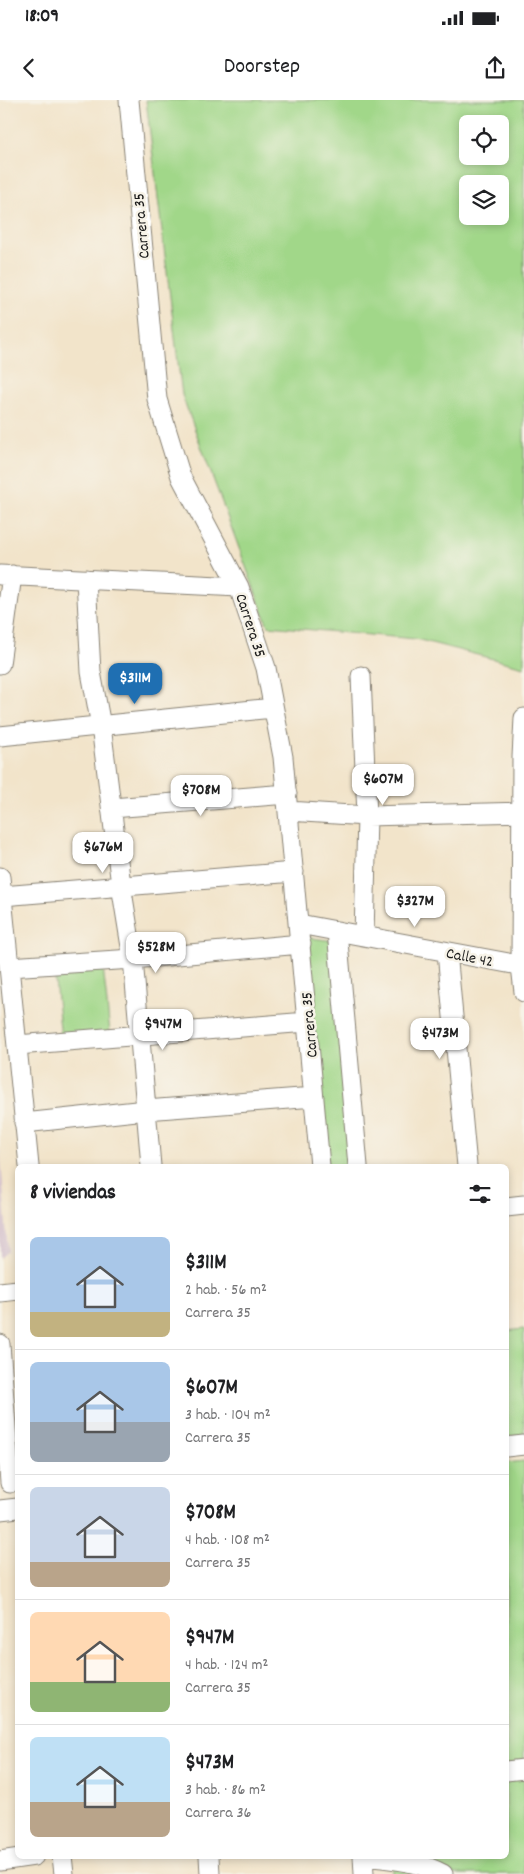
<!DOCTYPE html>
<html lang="es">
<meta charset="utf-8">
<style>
:root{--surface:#fff;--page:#f2f2f2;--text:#202124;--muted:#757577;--line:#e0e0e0;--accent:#1f6fb2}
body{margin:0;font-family:Dekko,sans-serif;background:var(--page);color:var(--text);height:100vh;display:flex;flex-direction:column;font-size:19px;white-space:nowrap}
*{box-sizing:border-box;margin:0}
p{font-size:16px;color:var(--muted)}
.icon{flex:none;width:28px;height:28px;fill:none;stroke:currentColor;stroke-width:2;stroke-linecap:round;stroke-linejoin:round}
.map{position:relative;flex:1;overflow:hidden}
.side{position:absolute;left:15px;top:1064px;width:494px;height:695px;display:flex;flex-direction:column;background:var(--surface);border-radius:8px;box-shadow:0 2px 8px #0003}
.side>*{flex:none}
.tools{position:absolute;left:459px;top:15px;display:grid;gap:10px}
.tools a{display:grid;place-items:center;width:50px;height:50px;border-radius:8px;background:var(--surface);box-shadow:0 2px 8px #0003;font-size:25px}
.price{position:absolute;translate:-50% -42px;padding:0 11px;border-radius:10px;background:#fff;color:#222;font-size:16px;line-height:32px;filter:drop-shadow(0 1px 2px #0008)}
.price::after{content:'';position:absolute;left:50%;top:30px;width:15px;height:11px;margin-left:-8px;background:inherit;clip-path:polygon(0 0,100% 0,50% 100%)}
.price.selected{background:var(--accent);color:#fff}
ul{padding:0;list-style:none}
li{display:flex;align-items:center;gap:15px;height:125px;padding:0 15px}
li+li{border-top:1px solid var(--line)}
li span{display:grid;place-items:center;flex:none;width:140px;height:100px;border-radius:8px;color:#555}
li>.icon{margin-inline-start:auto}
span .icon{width:60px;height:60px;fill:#fffc;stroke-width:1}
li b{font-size:21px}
h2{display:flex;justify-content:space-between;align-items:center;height:60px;padding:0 15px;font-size:21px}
.status{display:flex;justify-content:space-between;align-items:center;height:35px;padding:0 25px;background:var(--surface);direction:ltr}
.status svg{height:14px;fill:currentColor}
header{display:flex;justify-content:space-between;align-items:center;height:65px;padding:0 15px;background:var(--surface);font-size:22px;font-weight:600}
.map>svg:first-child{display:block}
.industrial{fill:#d1bdca}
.green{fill:#a1d789;stroke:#5e7a52;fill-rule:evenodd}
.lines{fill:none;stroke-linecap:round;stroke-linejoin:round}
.minor-casing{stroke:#878073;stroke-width:21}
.minor{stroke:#fff;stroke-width:19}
.labels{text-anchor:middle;stroke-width:5;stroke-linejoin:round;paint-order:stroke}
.street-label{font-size:16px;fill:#1c1c1c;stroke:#f7f3e8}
</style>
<div class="status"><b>18:09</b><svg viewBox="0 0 49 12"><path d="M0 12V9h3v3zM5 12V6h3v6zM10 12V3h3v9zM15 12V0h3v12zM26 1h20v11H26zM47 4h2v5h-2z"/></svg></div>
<header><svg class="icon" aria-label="back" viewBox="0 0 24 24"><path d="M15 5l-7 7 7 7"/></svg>Doorstep<svg class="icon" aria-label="share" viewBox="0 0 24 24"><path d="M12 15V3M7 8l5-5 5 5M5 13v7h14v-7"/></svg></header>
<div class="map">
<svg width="524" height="1774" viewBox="0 0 524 1774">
<rect width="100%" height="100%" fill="#f7f3e8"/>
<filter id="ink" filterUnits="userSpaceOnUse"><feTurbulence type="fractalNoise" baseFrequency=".02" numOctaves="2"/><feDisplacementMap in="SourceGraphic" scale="10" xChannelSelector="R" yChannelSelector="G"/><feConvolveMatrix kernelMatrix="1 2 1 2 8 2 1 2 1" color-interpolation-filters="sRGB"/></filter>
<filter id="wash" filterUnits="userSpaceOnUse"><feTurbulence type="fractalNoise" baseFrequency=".0096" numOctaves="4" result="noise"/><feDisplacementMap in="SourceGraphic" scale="20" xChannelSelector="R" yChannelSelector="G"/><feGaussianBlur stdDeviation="1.12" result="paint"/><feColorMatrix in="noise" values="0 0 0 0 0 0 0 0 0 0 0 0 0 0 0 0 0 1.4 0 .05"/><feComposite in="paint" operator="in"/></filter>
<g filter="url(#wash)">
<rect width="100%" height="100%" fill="#f2e4ca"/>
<path class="industrial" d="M0,1049L8,1151L0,1158Z"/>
<path class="green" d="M146,0H524V567L416,539L268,526L182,295ZM468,24H500V56H468ZM468,84H500V116H468Z
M304,837L335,841L356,1066H324Z
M103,866L110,933L61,938L54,871Z
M524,1229V1335L506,1337V1231Z
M524,1361V1774H392L391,1756H506V1363Z"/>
</g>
<g filter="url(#ink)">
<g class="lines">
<g class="minor-casing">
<path id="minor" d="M129,0L157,299L181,377L239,487L266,568L283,657L320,1066
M0,475L239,487
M86,479L91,572L101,626L121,785L133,859L151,1066
M0,564L12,475
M361,576L367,716L364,836
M524,618L522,657L521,866L524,892
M0,636L273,608
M112,708L287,694
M288,711L367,716L522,712
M0,777L29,1066
M2,796L294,772
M299,824L524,866
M337,831L358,1066
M447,852L467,1066
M9,867L133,859L301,844
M17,945L307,922
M24,1023L146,1010L314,997
M506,1107L524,1105
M0,1192L18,1190
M0,1244L10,1383
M506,1347L524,1345
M0,1410L18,1408
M506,1671L524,1669
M62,1756L64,1774
M209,1756L210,1774
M363,1756L364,1774
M367,1756C393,1760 419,1761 443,1774
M0,1761L34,1756"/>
</g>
<use href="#minor" class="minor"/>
</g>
</g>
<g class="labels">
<g class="street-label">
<text transform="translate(140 126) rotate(-95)" y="6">Carrera 35</text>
<text transform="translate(252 525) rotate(72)" y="6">Carrera 35</text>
<text transform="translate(470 856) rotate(11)" y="6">Calle 42</text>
<text transform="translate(308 925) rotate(-95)" y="6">Carrera 35</text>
</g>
</g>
</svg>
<div class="tools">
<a><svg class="icon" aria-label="locate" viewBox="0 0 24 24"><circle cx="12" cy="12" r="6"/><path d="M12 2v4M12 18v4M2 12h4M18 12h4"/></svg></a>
<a><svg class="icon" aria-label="layers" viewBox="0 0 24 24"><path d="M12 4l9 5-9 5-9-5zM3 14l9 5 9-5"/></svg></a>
</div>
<b class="price selected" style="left:135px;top:605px">$311M</b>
<b class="price" style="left:383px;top:706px">$607M</b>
<b class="price" style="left:201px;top:717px">$708M</b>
<b class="price" style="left:103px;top:774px">$676M</b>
<b class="price" style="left:415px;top:828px">$327M</b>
<b class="price" style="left:156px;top:874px">$528M</b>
<b class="price" style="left:163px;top:951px">$947M</b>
<b class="price" style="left:440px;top:960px">$473M</b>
<section class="side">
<h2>8 viviendas<svg class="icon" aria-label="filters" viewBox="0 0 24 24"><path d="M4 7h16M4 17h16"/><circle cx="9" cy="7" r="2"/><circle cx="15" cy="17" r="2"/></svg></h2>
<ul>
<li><span style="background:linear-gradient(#a9c7e8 75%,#c2b280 0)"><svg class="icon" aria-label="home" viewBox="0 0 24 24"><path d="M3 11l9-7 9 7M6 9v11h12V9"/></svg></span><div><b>$311M</b><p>2 hab. · 56 m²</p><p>Carrera 35</p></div></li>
<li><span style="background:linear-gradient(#a9c7e8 60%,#9aa5b1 0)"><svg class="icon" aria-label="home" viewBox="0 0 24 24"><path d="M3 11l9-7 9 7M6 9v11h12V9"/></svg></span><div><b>$607M</b><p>3 hab. · 104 m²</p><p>Carrera 35</p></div></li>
<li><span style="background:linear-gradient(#c9d6e8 75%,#b9a48a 0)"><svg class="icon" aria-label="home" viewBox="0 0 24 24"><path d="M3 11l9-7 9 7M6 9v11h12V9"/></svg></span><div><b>$708M</b><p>4 hab. · 108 m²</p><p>Carrera 35</p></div></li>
<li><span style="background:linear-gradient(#ffd9b3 70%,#8fb573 0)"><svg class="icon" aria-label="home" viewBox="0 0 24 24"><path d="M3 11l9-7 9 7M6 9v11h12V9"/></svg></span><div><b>$947M</b><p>4 hab. · 124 m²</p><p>Carrera 35</p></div></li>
<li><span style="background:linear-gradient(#bfe0f5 65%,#b9a48a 0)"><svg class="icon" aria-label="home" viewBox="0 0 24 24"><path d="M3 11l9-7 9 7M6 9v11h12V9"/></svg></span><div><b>$473M</b><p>3 hab. · 86 m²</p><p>Carrera 36</p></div></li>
</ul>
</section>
</div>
